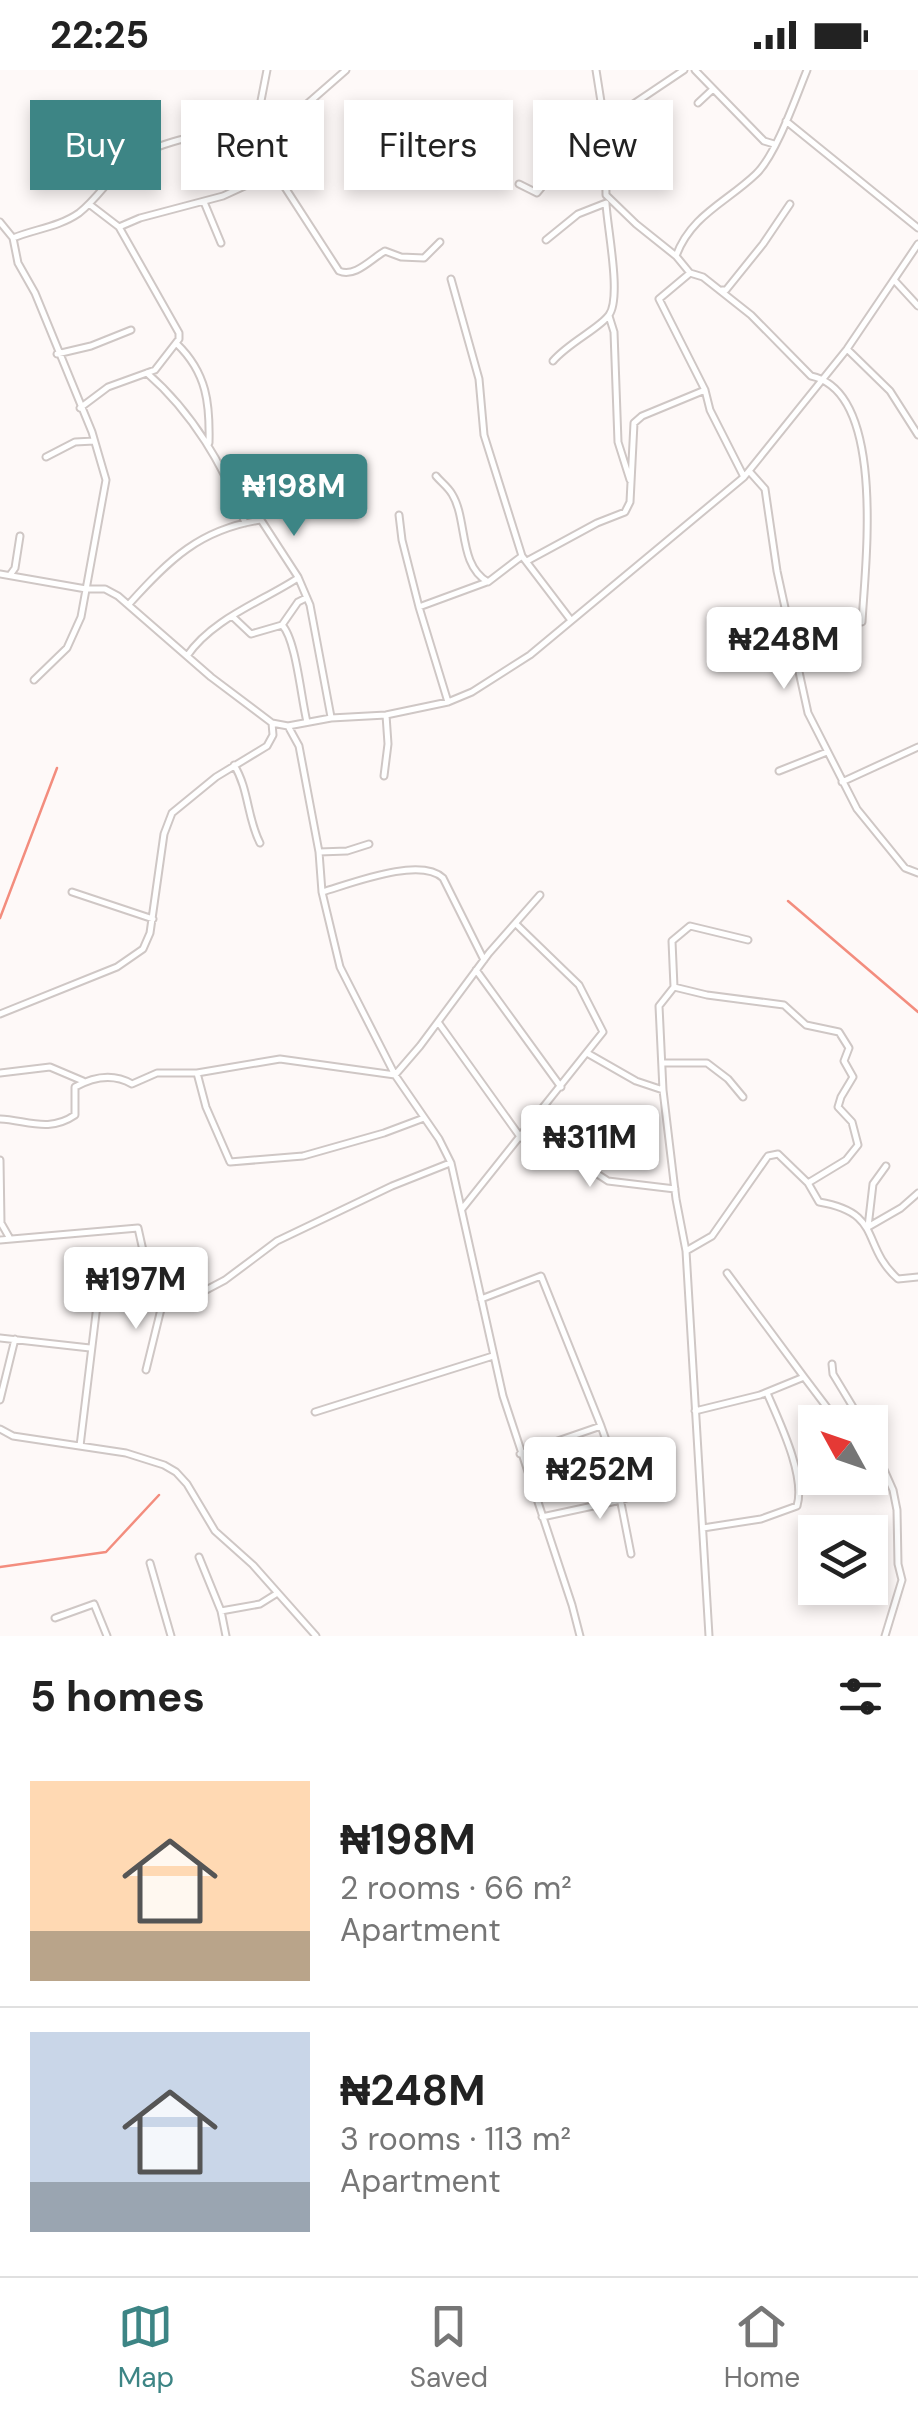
<!DOCTYPE html>
<meta charset="utf-8">
<style>
:root{--surface:#fff;--page:#f6f6f6;--text:#222;--muted:#767676;--line:#e0e0e0;--accent:#3d8585}
body{margin:0;font-family:"DM Sans",sans-serif;background:var(--page);color:var(--text);height:100vh;display:flex;flex-direction:column;font-size:38px;white-space:nowrap}
*{box-sizing:border-box;margin:0}
p{font-size:32px;color:var(--muted)}
.icon{flex:none;width:55px;height:55px;fill:none;stroke:currentColor;stroke-width:2;stroke-linecap:round;stroke-linejoin:round}
.map{position:relative;height:1566px;overflow:hidden}
.sheet{display:flex;flex-direction:column;background:var(--surface);flex:1}
.sheet>*{flex:none}
.guide{position:absolute;left:30px;top:30px;width:860px;height:90px;display:flex;gap:20px}
.needle{width:65px;rotate:310deg}
.controls{position:absolute;left:798px;top:1335px;display:grid;gap:20px}
.controls a{display:grid;place-items:center;width:90px;height:90px;border-radius:0px;background:var(--surface);box-shadow:0 5px 15px #0003;font-size:50px}
.price{position:absolute;translate:-50% -85px;padding:0 22px;border-radius:10px;background:#fff;color:#222;font-size:32px;line-height:65px;filter:drop-shadow(0 2px 5px #0008)}
.price::after{content:'';position:absolute;left:50%;top:60px;width:30px;height:22px;margin-left:-15px;background:inherit;clip-path:polygon(0 0,100% 0,50% 100%)}
.price.on{background:var(--accent);color:#fff}
ul{padding:0;list-style:none}
li{display:flex;align-items:center;gap:30px;height:250px;padding:0 30px}
li+li{border-top:2px solid var(--line)}
li span{display:grid;place-items:center;flex:none;width:280px;height:200px;border-radius:0px;color:#555}
li>.icon{margin-inline-start:auto}
span .icon{width:120px;height:120px;fill:#fffc;stroke-width:1}
li b{font-size:42px}
h2{display:flex;justify-content:space-between;align-items:center;height:120px;padding:0 30px;font-size:42px}
.tag{padding:0 35px;border-radius:0px;background:var(--surface);box-shadow:0 5px 15px #0003;font-size:35px;line-height:90px}
.tag.on{background:var(--accent);color:#fff}
.status{display:flex;justify-content:space-between;align-items:center;height:70px;padding:0 50px;background:var(--surface);direction:ltr}
.status svg{height:28px;fill:currentColor}
.tabs{display:flex;justify-content:space-around;align-items:center;height:140px;border-top:2px solid var(--line);background:var(--surface);font-size:28px;color:var(--muted)}
.tabs a{display:grid;justify-items:center;gap:5px}
.tabs .on{color:var(--accent)}
.map>svg:first-child{display:block}
.lines{fill:none;stroke-linecap:round;stroke-linejoin:round}
.stream{stroke:#f38d7e;stroke-width:2.5}
.minor-casing{stroke:#cfc7c5;stroke-width:9}
.minor{stroke:#fff;stroke-width:5}
</style>
<div class="status"><b>22:25</b><svg viewBox="0 0 49 12"><path d="M0 12V9h3v3zM5 12V6h3v6zM10 12V3h3v9zM15 12V0h3v12zM26 1h20v11H26zM47 4h2v5h-2z"/></svg></div>
<div class="map">
<svg width="918" height="1566" viewBox="0 0 918 1566">
<rect width="100%" height="100%" fill="#fef9f8"/>
<g class="lines">
<path class="stream" d="M788,831L918,942
M0,848L57,698
M0,1497L106,1482L159,1425"/>
<g class="minor-casing">
<path id="minor" d="M346,0L298,42L257,47L275,102L339,201C355,208 371,189 385,181L401,187L424,188L440,172
M596,0L605,57L614,47L684,0
M695,0L764,71L774,74
M698,33L713,19
M786,51L918,158
M519,114L537,123L569,84L605,57L606,125L636,154L676,186L690,203L703,207L751,245L811,306C887,322 865,496 862,552
M204,132L221,173
M89,134L119,157L140,148L223,126L275,102
M0,152L13,168L18,193L35,223L92,362L106,410L81,547L67,578L34,610
M13,168C35,159 59,157 79,143C102,125 114,98 141,84C177,66 217,64 254,50L259,41L267,0
M546,170L578,144L606,133C607,157 622,227 609,245C600,258 568,273 553,291
M676,186C691,145 727,132 756,104C776,85 796,27 807,0
M451,209L479,309L484,365L522,486
M895,211L918,236
M722,220H726L763,174L790,134
M609,246L614,262L618,372L630,410
M177,274C207,303 210,334 209,373
M847,279L890,321L918,365
M57,284L91,276L131,260
M147,303C192,342 225,397 245,453
M705,320L710,340L744,407
M80,338L108,317L155,300L179,269V263L119,157
M46,387L75,372L94,371
M749,401L765,419L777,501L808,643L857,739L905,798L918,803
M436,406C441,412 448,417 452,424C468,450 458,495 488,512L522,486L570,549
M399,445L402,470L419,537L448,632
M527,491L597,453L625,442L630,432L634,353L642,346L705,320L659,229L690,203
M0,504L86,519H105L118,526L211,607L272,653L288,656L331,648L386,645L448,632L472,622L530,585L744,407L847,279L918,174
M10,505L15,498L20,466
M130,533C169,490 200,459 261,450L298,507L310,535L331,647
M419,537L487,512
M233,547L251,564L282,555C296,569 301,628 307,652
M282,555L298,532L306,528
M187,586C212,549 261,532 298,508
M288,656L299,676L319,782L322,822L340,897L395,1005L439,1069L451,1093L503,1326L572,1535L580,1566
M234,695C249,719 247,748 260,773
M779,701L827,682
M384,706L388,674L386,645
M842,712L918,677
M319,782L347,781L369,774
M72,822L153,849
M322,822C350,814 420,786 443,808L484,890
M476,900L561,1017
M674,917L707,925L784,935L806,955L839,962L849,978L844,991L853,1007L841,1027L838,1037L852,1052L858,1075L846,1090L808,1113
M0,944L117,897L143,879L150,863L164,764L172,743L216,707L267,676L273,665L272,653
M438,952L521,1068
M587,983L636,1011L663,1020
M662,993H707L728,1009L743,1027
M0,1003L50,997L83,1011
M197,1003L206,1037L230,1092L303,1086L384,1063L424,1048
M0,1049C26,1050 49,1063 75,1045V1017C93,1007 113,1003 132,1014L157,1003H197L280,989L395,1005L420,976L489,883L540,825
M527,1058L608,1111L675,1119
M0,1090L1,1153L9,1167
M581,1095L625,1045
M886,1096L873,1114L868,1157L901,1138L918,1123
M462,1139L603,962L579,915L516,854
M0,1170L138,1158L154,1230L162,1235L191,1228L225,1210L277,1171L392,1116L450,1093
M686,1181L712,1166L768,1086L778,1084L808,1113L819,1132C884,1143 860,1175 898,1209L918,1207
M727,1203L804,1307
M481,1229L541,1206L601,1356
M0,1268L90,1278
M832,1294L833,1304L862,1352
M146,1300L162,1235
M0,1330L15,1269
M695,1341L760,1325L804,1307L838,1352
M315,1342L493,1286
M0,1359L13,1366L126,1383L164,1395L176,1402L187,1414L215,1461L253,1495L316,1566
M870,1368L893,1420L897,1440L898,1494L902,1510L885,1566
M80,1376L101,1202
M520,1384L601,1356L612,1387L631,1484
M542,1447L621,1430L647,1420
M703,1458L761,1449L797,1436C806,1406 779,1351 767,1323
M199,1487L221,1541L226,1566
M150,1493L171,1566
M221,1541L260,1534L276,1524
M55,1548L94,1534L107,1566
M709,1566L686,1181L676,1129L663,1020L659,936L674,917L672,871L690,856L748,870"/>
</g>
<use href="#minor" class="minor"/>
</g>
</svg>
<div class="controls">
<a><svg class="needle" viewBox="-14 -14 28 28"><path d="M0-13l5 13h-10z" fill="#e53935"/><path d="M0 13l5-13h-10z" fill="#767676"/></svg></a>
<a><svg class="icon" aria-label="layers" viewBox="0 0 24 24"><path d="M12 4l9 5-9 5-9-5zM3 14l9 5 9-5"/></svg></a>
</div>
<b class="price on" style="left:294px;top:469px">₦198M</b>
<b class="price" style="left:784px;top:622px">₦248M</b>
<b class="price" style="left:590px;top:1120px">₦311M</b>
<b class="price" style="left:136px;top:1262px">₦197M</b>
<b class="price" style="left:600px;top:1452px">₦252M</b>
<div class="guide">
<a class="tag on">Buy</a>
<a class="tag">Rent</a>
<a class="tag">Filters</a>
<a class="tag">New</a>
</div>
</div>
<section class="sheet">
<h2>5 homes<svg class="icon" aria-label="filters" viewBox="0 0 24 24"><path d="M4 7h16M4 17h16"/><circle cx="9" cy="7" r="2"/><circle cx="15" cy="17" r="2"/></svg></h2>
<ul>
<li><span style="background:linear-gradient(#ffd9b3 75%,#b9a48a 0)"><svg class="icon" aria-label="home" viewBox="0 0 24 24"><path d="M3 11l9-7 9 7M6 9v11h12V9"/></svg></span><div><b>₦198M</b><p>2 rooms · 66 m²</p><p>Apartment</p></div></li>
<li><span style="background:linear-gradient(#c9d6e8 75%,#9aa5b1 0)"><svg class="icon" aria-label="home" viewBox="0 0 24 24"><path d="M3 11l9-7 9 7M6 9v11h12V9"/></svg></span><div><b>₦248M</b><p>3 rooms · 113 m²</p><p>Apartment</p></div></li>
</ul>
</section>
<nav class="tabs">
<a class="on"><svg class="icon" aria-label="map" viewBox="0 0 24 24"><path d="M3 6l6-2 6 2 6-2v14l-6 2-6-2-6 2zM9 4v14M15 6v14"/></svg>Map</a>
<a><svg class="icon" aria-label="saved" viewBox="0 0 24 24"><path d="M7 4h10v16l-5-4-5 4z"/></svg>Saved</a>
<a><svg class="icon" aria-label="home" viewBox="0 0 24 24"><path d="M3 11l9-7 9 7M6 9v11h12V9"/></svg>Home</a>
</nav>
